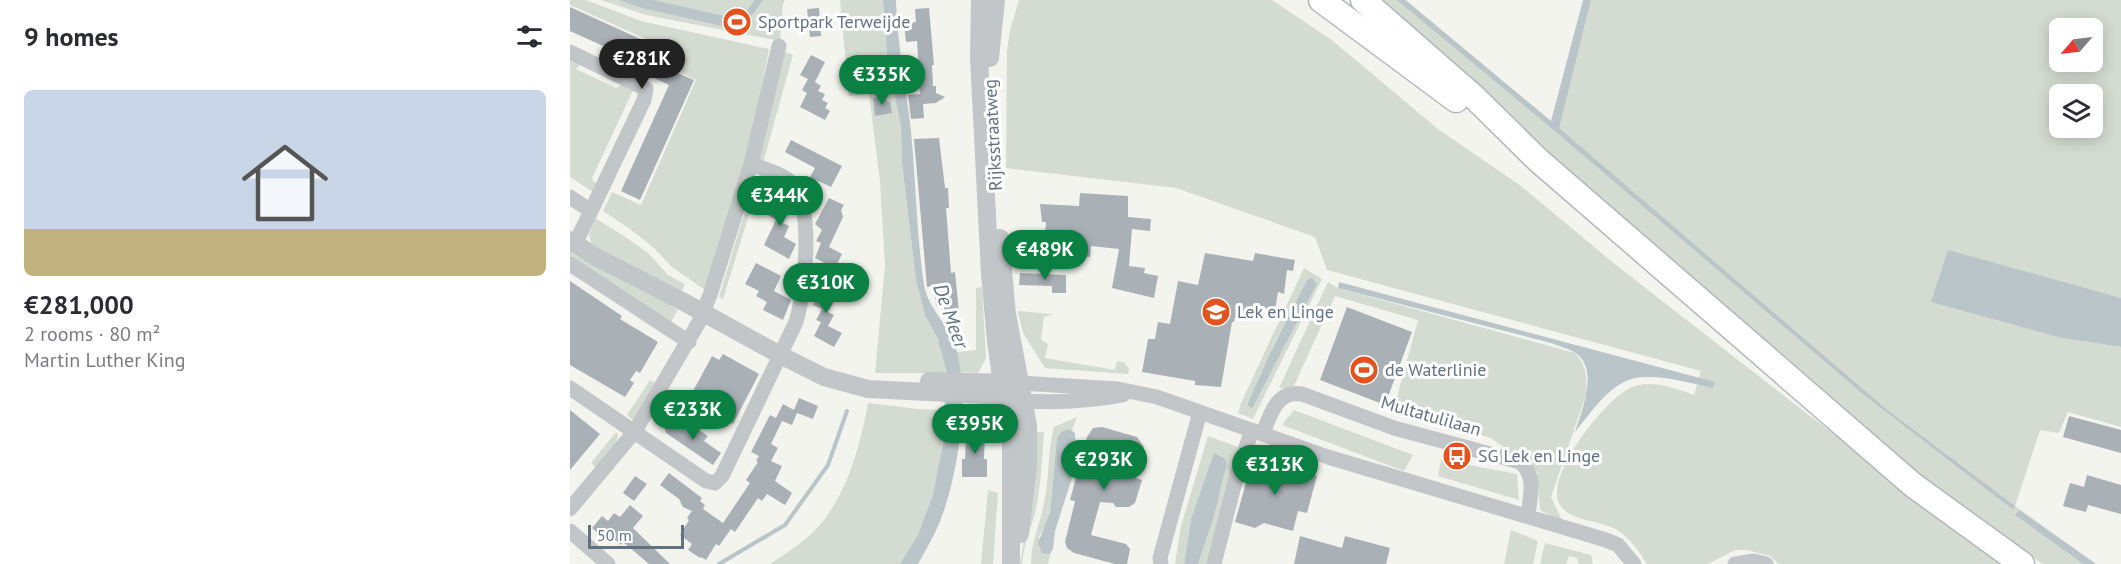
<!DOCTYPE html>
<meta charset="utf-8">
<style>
:root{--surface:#fff;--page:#f7f7f7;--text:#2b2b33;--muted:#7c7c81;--line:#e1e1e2;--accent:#0b8043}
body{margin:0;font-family:"PT Sans",sans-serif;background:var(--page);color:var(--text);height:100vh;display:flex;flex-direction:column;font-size:22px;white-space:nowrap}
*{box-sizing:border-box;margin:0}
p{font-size:20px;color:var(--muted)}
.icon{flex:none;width:33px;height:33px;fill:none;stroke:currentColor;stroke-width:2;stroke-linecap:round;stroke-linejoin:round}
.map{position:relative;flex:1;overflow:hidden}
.drawer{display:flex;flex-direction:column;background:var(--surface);width:570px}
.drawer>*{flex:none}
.needle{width:39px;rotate:242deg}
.fabs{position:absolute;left:1479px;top:18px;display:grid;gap:12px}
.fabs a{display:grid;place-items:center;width:54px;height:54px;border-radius:9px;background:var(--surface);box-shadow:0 3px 15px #0003;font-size:30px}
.scale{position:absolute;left:18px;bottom:15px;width:96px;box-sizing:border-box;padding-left:6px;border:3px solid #627281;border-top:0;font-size:16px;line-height:21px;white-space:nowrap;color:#627281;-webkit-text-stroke:4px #fff;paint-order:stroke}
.price{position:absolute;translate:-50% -51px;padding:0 14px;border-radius:21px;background:var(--accent);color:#fff;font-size:20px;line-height:39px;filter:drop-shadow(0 2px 3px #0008)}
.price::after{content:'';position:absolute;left:50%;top:36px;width:18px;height:14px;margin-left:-9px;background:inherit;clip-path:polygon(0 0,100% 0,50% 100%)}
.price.on{background:#222;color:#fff}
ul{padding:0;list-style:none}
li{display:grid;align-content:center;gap:12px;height:318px;padding:0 24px}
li+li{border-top:2px solid var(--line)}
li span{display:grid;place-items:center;height:186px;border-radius:9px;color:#555}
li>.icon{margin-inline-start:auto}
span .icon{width:108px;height:108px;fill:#fffc;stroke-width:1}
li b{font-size:26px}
h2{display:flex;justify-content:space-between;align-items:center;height:72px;padding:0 24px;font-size:26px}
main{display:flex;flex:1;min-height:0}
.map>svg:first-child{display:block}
.green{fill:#d4dbd0;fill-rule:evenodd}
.water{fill:#bac5ca}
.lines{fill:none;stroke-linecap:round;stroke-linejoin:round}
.stream{stroke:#bac5ca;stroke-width:4}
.building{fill:#a9b0b6}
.primary-casing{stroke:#b3b7bb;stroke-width:27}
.minor{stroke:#c3c6c9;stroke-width:15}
.tertiary{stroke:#c3c6c9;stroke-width:18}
.primary{stroke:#fff;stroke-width:24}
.labels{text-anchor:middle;stroke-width:6;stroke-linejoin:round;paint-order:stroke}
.poi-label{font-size:18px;fill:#627281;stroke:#fff;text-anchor:start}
.street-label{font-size:18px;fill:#627281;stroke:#fff}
.water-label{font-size:20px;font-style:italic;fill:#5e757f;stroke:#fff}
</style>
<main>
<section class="drawer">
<h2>9 homes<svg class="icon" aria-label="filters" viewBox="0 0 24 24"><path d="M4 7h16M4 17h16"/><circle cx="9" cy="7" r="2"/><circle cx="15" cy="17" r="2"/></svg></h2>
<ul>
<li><span style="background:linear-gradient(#c9d6e8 75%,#c2b280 0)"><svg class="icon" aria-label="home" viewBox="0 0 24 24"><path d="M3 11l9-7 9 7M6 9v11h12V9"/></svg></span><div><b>€281,000</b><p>2 rooms · 80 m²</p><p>Martin Luther King</p></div></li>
</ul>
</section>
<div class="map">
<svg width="1551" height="564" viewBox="0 0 1551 564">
<rect width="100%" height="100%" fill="#f4f4ef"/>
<path class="green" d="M0,0H16L71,21L199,49L184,127L166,195L137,289L132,288L102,267L84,248L60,229L33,211L42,192L71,205L126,80L107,71L112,55L0,5Z
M31,0H215L213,4L210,41L76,15Z
M270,0H313L317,55L331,127L332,163L346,281L355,315L373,351L376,369L375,373H305L315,266L310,182L299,94L279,96Z
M449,0H702L763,41L868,129L951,186L1046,265L1240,416L1436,564H1209L1200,556L1177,550H1165L1138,564H1077C1068,550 1061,539 1047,530C1030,520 1001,522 990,505C973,477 1034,402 1058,389C1079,378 1104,388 1124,395L1131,371L757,270L745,237L606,188L436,168L437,52L440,30Z
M807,0H836L988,127L1021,0H1551V298L1464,275L1492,338L1551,347V427L1498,412L1489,433L1470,430L1445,506L1526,564H1473L1428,534L1321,454L1174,330ZM1490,28H1522V62H1490ZM1490,94H1522V128H1490Z
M212,51L223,55L193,163L186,161Z
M0,61L12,63L6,69L46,88L56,82L65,86L22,178L28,187L26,194L0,177Z
M185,178L190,179L153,299L149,297Z
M25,218L57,238L78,253L98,275L115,284L111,292L23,248L19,235Z
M0,248L107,303L104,308L108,309L99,326L0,256Z
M734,268L752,279L683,419L668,413L671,403ZM742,277L747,284L683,407L689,376L699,359L703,346L737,280Z
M758,282L768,288L1005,353C1017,365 1017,379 1016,395L981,497L993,522L970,510L967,472L921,438L824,408L848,320L765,296L723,388H709Z
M412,287L416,358L408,373L390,372L387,352L406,350V288Z
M449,311L483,314L474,317L471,340L478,344L475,358L545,370L547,361L554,362L559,369L558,374L475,368L453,333L448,312Z
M80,380L88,384L64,421L57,415Z
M298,403L348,409L375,410C372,460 364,525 330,564H200C220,551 240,538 254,520C279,487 291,442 298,403Z
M724,410L843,455L834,471L712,425Z
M507,417L502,430L491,432L487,438L480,511L479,519L469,537L480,554L478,564H461C461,542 470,524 474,503C480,478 477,452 484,427Z
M46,432L48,435L46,442L29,470L21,463Z
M465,432H474C472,459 471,487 465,513C460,531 454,545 452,564H450L464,477Z
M638,436L668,447L670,450L640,564H628L643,520L657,463L644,454L621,519L614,564H605L611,526Z
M871,460L947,474L949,500L868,476Z
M418,490L428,493L423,564H411Z
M941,530L968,541L963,564H934Z
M975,543L1021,555L1023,564H1009L1007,558L999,556L996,564H970Z"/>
<path class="water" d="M49,0H83L163,18L175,13L185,0H193L177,22L152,26L72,8Z
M313,0H326C327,41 335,81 340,122C346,176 346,231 354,285C358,308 378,324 385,345C401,393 388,478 369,524C363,538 355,551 348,564H330L348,535L363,495L373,443L376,369L368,340L355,315L346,281L332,163L331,127L317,55Z
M827,0H835L981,121L1013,0H1021L989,128L1316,409L1445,506L1443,509L1433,502L1293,394L986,132Z
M1378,250L1551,298V347L1492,338L1361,302Z
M742,277L747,284L683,407L680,408L678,404C695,361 716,321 737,280Z
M769,282L1145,382L1143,388C1119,383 1077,370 1054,382C1034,392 1019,415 1005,432C1012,410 1030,367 1004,352C997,348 988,346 981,343L768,288Z
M499,429L505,433L506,451L501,481L485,531L483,549L480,554L472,553L468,543L480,513L487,438L491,432Z
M644,453L654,458L657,463L643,520L628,564H614L621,519Z
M1449,510L1526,564H1513L1508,560L1445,515Z"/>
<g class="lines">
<path class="stream" d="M149,564L215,525L258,465L277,411"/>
</g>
<path class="building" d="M0,7L112,58L105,72L124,80L70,200L51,191L99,85L71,72L75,65L0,31Z
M249,8L251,36L240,37L237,9Z
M359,8L364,65H362L363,86H366V93L375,97L366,103L353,104L354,118L341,119L338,95L350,94L347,70H349L347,41L336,42L334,24L346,22L345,9Z
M241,55L255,62L245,82L251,86L248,91L255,94L252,100L258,103L255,108L260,111L255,120L230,107L237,93L232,90L238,79L230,75Z
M298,57L299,67L287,69L286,59Z
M318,65L320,81L308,82L306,66Z
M316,96L317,102H320L322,113L305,116L303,98Z
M369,138L375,188H378L379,208H376L381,273L385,272L389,312L375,314L374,306H366L364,286L357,287L344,139Z
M221,140L272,166L261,187L240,177L245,168L215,152Z
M510,193L558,196V217L581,219L580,231L562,229L559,266L575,268L574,273L588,276L584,298L542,288L549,249L521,246L520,257L474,253L476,222H472L470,204L509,206Z
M204,194L221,203L222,206L213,223L219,226L214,237L226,244L219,259L194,245L206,220L195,213Z
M259,198L274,205L271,210L273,217L259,247L272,254L265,268L245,258L251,243L246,241L252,230L245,224Z
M635,253L683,261L685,253L725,260L723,271L717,270L714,294L708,292L705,310L691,308L689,321L665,317L664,322H662L651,387L625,385V381L572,372L578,339H585L588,322L600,324L608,281L628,285Z
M186,263L211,276L204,291L221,300L213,320L193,310L197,302L186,296L189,291L175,284Z
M450,273L496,275V293H482V286L449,285Z
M0,281L52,316L50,319L88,342L70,373L66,371L60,380L64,383L55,397L0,365Z
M249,282L269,292L258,312L264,315L258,326L272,333L264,347L244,336L251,322L246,320L252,309L243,305L248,296L243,294Z
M777,307L842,332L815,405L750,380Z
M153,354L189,374L163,424L121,400L124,394L122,393L142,356L149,360Z
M229,398L248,406L243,419L227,413L222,425L212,421L201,444L208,448L201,461L212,466L205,481L222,493L215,505L197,494L192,501L188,498L165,532L161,529L149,546L146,544L136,560L131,557L130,558L118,550L122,544L110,535L119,520L117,518L122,511L113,507L109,499L90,485L99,473L132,498L130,501L135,505L133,509L153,523L180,483L176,480L188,462L186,461L189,456L181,452L200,415L206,418L213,404L224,410Z
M0,410L30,434L0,470Z
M1499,416L1551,430V453L1493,437Z
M99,419L116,430L120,424L138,436L134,441L151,453L143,465L96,433L94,426Z
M532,427L567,437L574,447L566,478L572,480L565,503L559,507H546L543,503L530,502L521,535L556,544L560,549L557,564H545L504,553L497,548L495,542L505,501L500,500L517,437L523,428Z
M400,428H415L414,459H417V477H392V459H395L396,435L397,431L400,432Z
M683,458L747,476L737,513L728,511L723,531L694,523L685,528L665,522Z
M1517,475L1551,485V514L1518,505L1516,512L1493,506L1500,483L1514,487Z
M65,476L77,484L64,501L53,493Z
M60,505L73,516L63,528L100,564H79L53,542L51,545L42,537L38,542L22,528L32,516L38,521L44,513L50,517Z
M730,536L772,548L775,536L820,548L816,564H724Z"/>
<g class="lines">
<g class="primary-casing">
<path id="primary" d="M751,0L886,100
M793,0L904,97L968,160L1343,485L1452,564"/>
</g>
<path class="minor" d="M0,52L76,89L74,100L21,211L0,197
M5,244L21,211
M0,264L119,342
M450,383L548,389L587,397L758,457L1036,540L1048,545L1064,564
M0,388L136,481L145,483L152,476L226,322C235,293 244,207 223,184C213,174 194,169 181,164
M454,401C487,403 521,401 553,395
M693,434C700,414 707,390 732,394L824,428L950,462C967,476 960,496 958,515
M0,509L65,431L129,322L140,295L181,164L209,46
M0,531L38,564
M591,564L590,558L630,412
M644,564L667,474L682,430
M1165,564L1184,561L1196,564"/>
<path class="tertiary" d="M410,0L409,58L420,274L426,341L434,398L441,426V564
M420,58L426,0
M430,238L437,314L458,425V466L450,534
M0,240L24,256L112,301L210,355L254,377L298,389L417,395L444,399
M359,381L442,383"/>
<use href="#primary" class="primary"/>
</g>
<defs>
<g id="stadium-disc" transform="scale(1.5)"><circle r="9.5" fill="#e4521e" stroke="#fff"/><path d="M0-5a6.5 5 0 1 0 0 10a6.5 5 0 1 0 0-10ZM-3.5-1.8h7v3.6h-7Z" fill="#fff"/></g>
<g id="school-disc" transform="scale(1.5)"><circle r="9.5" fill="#e4521e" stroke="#fff"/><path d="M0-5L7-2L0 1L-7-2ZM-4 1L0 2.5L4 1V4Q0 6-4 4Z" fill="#fff"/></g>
<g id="bus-disc" transform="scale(1.5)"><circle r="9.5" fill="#e4521e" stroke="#fff"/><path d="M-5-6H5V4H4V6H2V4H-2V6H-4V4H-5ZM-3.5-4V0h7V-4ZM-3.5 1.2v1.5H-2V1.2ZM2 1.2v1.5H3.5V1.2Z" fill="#fff"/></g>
</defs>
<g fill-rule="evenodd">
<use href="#stadium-disc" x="167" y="22"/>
<use href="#school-disc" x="646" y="312"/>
<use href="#stadium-disc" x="794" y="370"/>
<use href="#bus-disc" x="887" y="456"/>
</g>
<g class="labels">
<g class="poi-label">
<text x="188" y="28">Sportpark Terweijde</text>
<text x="667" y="318">Lek en Linge</text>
<text x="815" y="376">de Waterlinie</text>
<text x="908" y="462">SG Lek en Linge</text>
</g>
<g class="street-label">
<text transform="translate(423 135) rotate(-93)" y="6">Rijksstraatweg</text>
<text transform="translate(861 416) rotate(16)" y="6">Multatulilaan</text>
</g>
<g class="water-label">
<text transform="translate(381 316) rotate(70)" y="7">De Meer</text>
</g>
</g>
</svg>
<div class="fabs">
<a><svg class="needle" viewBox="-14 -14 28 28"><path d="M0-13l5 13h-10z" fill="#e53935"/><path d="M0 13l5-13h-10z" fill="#7c7c81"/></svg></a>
<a><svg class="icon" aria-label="layers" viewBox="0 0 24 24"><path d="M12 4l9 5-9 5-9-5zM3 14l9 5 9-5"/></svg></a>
</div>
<div class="scale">50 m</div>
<b class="price on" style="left:72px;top:90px">€281K</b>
<b class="price" style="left:312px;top:106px">€335K</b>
<b class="price" style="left:210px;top:227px">€344K</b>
<b class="price" style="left:475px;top:281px">€489K</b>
<b class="price" style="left:256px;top:314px">€310K</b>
<b class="price" style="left:123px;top:441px">€233K</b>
<b class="price" style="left:405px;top:455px">€395K</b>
<b class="price" style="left:534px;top:491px">€293K</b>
<b class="price" style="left:705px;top:496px">€313K</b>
</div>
</main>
